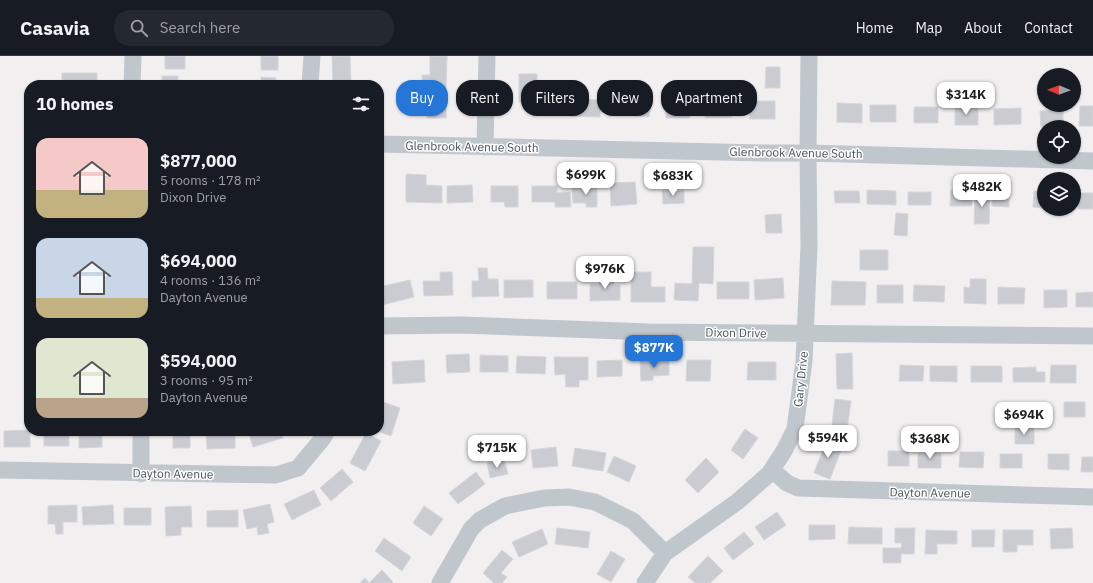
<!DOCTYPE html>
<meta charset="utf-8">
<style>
:root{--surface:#171b24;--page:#242831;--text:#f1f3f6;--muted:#9ea1a6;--line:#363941;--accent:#2576d6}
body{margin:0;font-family:"IBM Plex Sans",sans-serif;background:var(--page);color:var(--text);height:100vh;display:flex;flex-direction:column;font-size:15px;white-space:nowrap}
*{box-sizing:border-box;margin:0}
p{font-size:13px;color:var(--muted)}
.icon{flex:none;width:22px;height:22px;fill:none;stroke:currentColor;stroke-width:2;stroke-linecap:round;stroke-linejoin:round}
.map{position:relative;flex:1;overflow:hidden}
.details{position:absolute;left:24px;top:24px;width:360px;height:356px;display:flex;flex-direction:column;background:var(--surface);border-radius:16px;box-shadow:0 1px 3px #0004}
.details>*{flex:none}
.hud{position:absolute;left:396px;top:24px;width:380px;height:36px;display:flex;gap:8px}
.needle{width:26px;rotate:271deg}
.buttons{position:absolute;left:1037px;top:12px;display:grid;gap:8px}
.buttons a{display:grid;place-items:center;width:44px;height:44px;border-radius:50%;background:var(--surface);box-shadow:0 1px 3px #0004;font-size:20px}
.price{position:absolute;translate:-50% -34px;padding:0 9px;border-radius:8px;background:#fff;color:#222;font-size:13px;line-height:26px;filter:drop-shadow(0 1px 2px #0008)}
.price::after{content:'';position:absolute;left:50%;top:24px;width:12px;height:9px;margin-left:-6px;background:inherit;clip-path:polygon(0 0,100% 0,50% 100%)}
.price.selected{background:var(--accent);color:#fff}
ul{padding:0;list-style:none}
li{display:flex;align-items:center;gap:12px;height:100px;padding:0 12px}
li span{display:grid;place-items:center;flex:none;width:112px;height:80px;border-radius:12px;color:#555}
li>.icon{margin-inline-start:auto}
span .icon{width:48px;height:48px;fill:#fffc;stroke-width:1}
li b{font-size:17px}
h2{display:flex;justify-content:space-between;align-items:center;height:48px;padding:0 12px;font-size:17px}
.chip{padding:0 14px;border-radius:16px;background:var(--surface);box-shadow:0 1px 3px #0004;font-size:14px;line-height:36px}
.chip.selected{background:var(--accent);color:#fff}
header{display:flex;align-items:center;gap:24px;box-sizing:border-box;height:56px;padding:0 20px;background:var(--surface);border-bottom:1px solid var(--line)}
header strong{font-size:19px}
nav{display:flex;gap:22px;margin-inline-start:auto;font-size:14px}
.search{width:280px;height:36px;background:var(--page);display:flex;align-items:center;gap:10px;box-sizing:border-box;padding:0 14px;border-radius:16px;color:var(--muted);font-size:15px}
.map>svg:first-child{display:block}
.building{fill:#caccd2;stroke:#d4d6da}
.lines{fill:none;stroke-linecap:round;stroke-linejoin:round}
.minor{stroke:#bfc7cd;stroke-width:17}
.labels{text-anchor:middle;stroke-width:3;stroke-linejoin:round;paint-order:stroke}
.street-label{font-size:12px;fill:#49535c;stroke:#fff}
</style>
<header>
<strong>Casavia</strong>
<div class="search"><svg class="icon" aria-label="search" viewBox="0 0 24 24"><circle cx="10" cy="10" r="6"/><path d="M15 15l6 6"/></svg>Search here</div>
<nav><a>Home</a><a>Map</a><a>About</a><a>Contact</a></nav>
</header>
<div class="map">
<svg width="1093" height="527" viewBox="0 0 1093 527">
<rect width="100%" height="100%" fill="#f2eff0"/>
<path class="building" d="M165,0H185V13H165Z
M261,0H278V14H261Z
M332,0H350L351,29H333Z
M430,0H447L446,33H422V19H430Z
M766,11H780V32H765Z
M62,17H97V29H62Z
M519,18H537V46H519Z
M162,20H178V29H162Z
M261,21L276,22V29H261Z
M428,37L447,38L446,62H427Z
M569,43L601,44L600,61L569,60Z
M627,44L651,45L649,61L626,59Z
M705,44H732V61L705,62Z
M750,45H775V63H749Z
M666,46H690V62H666Z
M837,47L862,48V67L837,66Z
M870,49H896V66H870Z
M1080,50H1093V70H1079Z
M914,51H938V67H914Z
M955,51H978V69H955Z
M1021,52V68L994,69V53Z
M1063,54V70L1041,71L1040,55Z
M406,118L426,119V129L442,130V147L406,146Z
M635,126L637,148L611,150L610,127Z
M472,129L473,146L447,147V130Z
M491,130H518V151H505L504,146H491Z
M532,130H557V137L570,136L571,151H555V146H532Z
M597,131V151H586V147H573L572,132Z
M662,134H684V147L663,148Z
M867,134L896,135V149L867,148Z
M951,134H972V150H950Z
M834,135H859L860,147H835Z
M1034,135H1044V152L1033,151Z
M908,136H931V149H908Z
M992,136L1009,137V151L992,150Z
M975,137H990L989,168H974Z
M1079,137H1093V153H1078Z
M896,157L908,158L907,180L894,179Z
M781,158L782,177H766L765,159Z
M693,191H714L713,228L699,227L698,245L674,244L675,227L692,228Z
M860,194H888V214H860Z
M478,212H487L488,223H498L499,240L472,241V225H479Z
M440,216H452L453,239L424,240L423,225H440Z
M631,216H651V231H665V246H631Z
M599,220H614V229H620V244L590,245V228H599Z
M783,222L784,242L755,244L754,224Z
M970,223H986V248L964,247V231L970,232Z
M410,224L414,241L382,249L379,231Z
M504,224H533V241L504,242Z
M832,225L866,226L865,249H831Z
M547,226H577V243H547Z
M717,226H749V243H717Z
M877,229H903V247H877Z
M914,229L945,230L944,246L913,245Z
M998,231L1025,232L1024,248H998Z
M1044,234H1067V251L1044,252Z
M1093,236V251H1076V237Z
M852,297L853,333H837L836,298Z
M469,298L470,316L447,317L446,299Z
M480,299L508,300V316H480Z
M517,300L546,301L545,318L516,317Z
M554,301H588V324H579V331H566L565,318L555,319Z
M669,303V319L653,320V324L641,325L640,304Z
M424,304L425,326L393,328L392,306Z
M622,304V320L597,321V305Z
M687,304H711L710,325H686Z
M748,306H776V324H747Z
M900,309L924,310L923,325H899Z
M1051,309H1076V327H1050Z
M930,310H957V326L930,325Z
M971,310H1002V326H971Z
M1036,311V316H1045V326H1013V312Z
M835,343L851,345L846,380L831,378Z
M383,346L400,352L391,380L377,375H379V358Z
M1064,346H1085V361H1064Z
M1015,371H1034V388H1015Z
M745,373L758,382L743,403L731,394Z
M29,374L30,375V391H4V375Z
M44,375H69V390H44Z
M79,375H102V391L79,392Z
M173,375H190V392H173Z
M206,375H235V392L207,393Z
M248,375H281L283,382L253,391Z
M366,377L381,385L365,415L350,407Z
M827,383L843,389L830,423L814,417Z
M556,391L558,410L533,412L531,394Z
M575,392L606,397L603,415L572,410Z
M888,395H909V410H888Z
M960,396H984L983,412L959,411Z
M918,397H941V412H918Z
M1000,398H1022V412H1000Z
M1048,398H1069V414L1048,413Z
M614,400L636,410L629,426L607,416Z
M1082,401H1093V416H1081Z
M706,402L719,416L698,437L685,424Z
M504,403L508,418L490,422L487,407Z
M342,413L353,426L331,445L320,432Z
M476,416L485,428L458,448L449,437Z
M314,434L321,449L292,464L284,448Z
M270,448L274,466L267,468L269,477L258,479L257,471L247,473L243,454Z
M77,449V466H63V478H56L55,468H48V450Z
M113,449L114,468L83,469L82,451Z
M191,450L192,471H181V479L166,480L165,451Z
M424,450L443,463L431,480L413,467Z
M124,452H151V469H124Z
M238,454V471H207V455Z
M777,456L786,469L764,484L755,471Z
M809,469H835V483L809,484Z
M849,471L882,472V488H848Z
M557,472L590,476L588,492L555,488Z
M895,472H915L914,498H901V507H883V492H901L902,487H895Z
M1072,472L1073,492L1051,493L1050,473Z
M542,473L548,488L519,501L512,486Z
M926,474L957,475V488H937V498H925Z
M972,474H995L994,491H972Z
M1003,474H1033V489H1017V496H1003Z
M744,476L754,488L733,504L724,492Z
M384,482L411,501L402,515L375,495Z
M502,494L513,503L501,517L507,521L502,527H494L483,517Z
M611,495L625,503L611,526L597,518Z
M708,500L723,515L710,527H695L688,521Z
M382,514L393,526L392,527H360L365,522L369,527Z"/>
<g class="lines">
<path class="minor" d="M132,29L133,0
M310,29L312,0
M379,88L762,97H808L1093,105
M485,91L487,0
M379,270L462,269L649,276L1093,280
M0,414L276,419L298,412L323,382L327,375
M772,414L787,427L798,432L1093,441
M141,418V375
M440,527L471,473L480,464L505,450L544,442L569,441L595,446L633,465L665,497
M645,527L665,497L737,446L769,418L784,395L795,373L804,305L809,190L808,97L809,0"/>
</g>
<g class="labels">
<g class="street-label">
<text transform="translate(472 91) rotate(1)" y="4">Glenbrook Avenue South</text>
<text transform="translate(796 97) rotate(1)" y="4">Glenbrook Avenue South</text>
<text transform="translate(736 277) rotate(1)" y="4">Dixon Drive</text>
<text transform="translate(801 323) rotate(-84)" y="4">Gary Drive</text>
<text transform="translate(173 418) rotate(1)" y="4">Dayton Avenue</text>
<text transform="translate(930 437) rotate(1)" y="4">Dayton Avenue</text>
</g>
</g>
</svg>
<div class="buttons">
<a><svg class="needle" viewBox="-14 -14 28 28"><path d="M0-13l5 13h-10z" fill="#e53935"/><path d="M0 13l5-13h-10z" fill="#9ea1a6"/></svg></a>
<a><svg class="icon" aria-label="locate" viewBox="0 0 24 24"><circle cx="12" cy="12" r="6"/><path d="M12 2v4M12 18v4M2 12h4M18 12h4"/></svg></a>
<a><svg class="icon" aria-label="layers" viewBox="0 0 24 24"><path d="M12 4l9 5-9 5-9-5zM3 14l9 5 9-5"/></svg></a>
</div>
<b class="price" style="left:966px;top:60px">$314K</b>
<b class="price" style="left:586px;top:140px">$699K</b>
<b class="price" style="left:673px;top:141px">$683K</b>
<b class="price" style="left:982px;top:152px">$482K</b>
<b class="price" style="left:605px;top:234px">$976K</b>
<b class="price selected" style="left:654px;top:313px">$877K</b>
<b class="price" style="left:1024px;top:380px">$694K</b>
<b class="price" style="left:828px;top:403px">$594K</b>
<b class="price" style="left:930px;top:404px">$368K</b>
<b class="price" style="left:497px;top:413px">$715K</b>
<div class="hud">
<a class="chip selected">Buy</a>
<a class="chip">Rent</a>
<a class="chip">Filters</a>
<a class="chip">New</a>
<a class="chip">Apartment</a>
</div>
<section class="details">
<h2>10 homes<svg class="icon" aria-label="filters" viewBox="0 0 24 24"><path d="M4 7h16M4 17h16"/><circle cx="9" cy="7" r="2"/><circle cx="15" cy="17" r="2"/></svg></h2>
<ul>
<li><span style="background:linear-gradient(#f6c9c9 65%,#c2b280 0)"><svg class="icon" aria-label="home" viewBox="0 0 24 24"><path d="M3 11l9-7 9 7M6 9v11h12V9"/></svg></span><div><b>$877,000</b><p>5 rooms · 178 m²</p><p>Dixon Drive</p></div></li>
<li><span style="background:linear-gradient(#c9d6e8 75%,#c2b280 0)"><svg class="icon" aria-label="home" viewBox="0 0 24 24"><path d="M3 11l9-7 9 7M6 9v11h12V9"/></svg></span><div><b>$694,000</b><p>4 rooms · 136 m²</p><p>Dayton Avenue</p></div></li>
<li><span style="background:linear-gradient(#dfe7d0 75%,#b9a48a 0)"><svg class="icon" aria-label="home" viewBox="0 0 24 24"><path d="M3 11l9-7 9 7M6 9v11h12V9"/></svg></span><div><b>$594,000</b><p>3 rooms · 95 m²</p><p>Dayton Avenue</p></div></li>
</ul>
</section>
</div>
